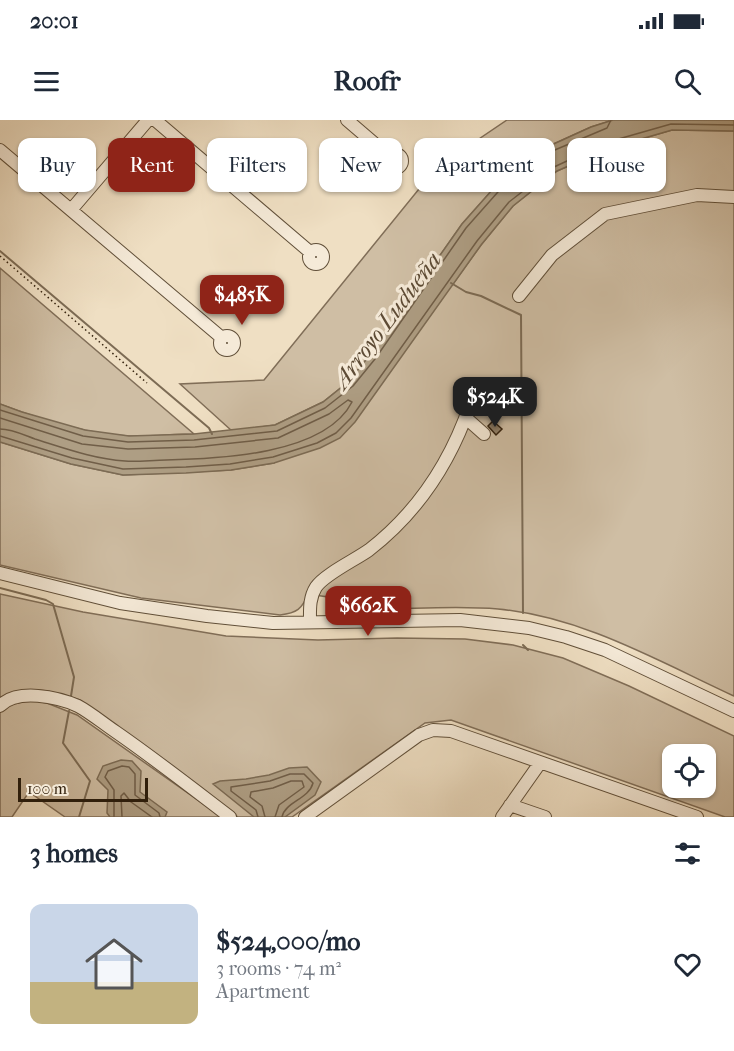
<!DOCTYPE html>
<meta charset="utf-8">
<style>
:root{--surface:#fff;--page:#f2f2f3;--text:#1f2937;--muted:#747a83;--accent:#8f2418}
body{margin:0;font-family:"IM FELL French Canon",serif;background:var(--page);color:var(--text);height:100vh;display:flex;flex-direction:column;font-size:22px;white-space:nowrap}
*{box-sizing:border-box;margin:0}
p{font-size:20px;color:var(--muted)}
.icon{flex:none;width:33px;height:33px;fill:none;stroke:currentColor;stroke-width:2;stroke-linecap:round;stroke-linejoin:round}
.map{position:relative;height:697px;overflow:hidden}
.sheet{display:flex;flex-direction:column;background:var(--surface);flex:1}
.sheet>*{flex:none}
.guide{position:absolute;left:18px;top:18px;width:699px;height:54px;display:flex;gap:12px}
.tools{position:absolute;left:662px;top:624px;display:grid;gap:12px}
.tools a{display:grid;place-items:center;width:54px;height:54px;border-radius:12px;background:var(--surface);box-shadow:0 2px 4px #0004;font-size:30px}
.scale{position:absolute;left:18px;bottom:15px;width:130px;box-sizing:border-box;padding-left:6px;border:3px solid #311f0b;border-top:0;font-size:16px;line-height:21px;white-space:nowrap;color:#311f0b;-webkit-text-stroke:4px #f5ead8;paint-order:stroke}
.price{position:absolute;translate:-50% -51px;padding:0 14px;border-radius:12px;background:var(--accent);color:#fff;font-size:20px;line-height:39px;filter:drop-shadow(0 2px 3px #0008)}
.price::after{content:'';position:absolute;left:50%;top:36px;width:18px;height:14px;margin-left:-9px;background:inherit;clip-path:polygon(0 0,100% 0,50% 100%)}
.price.active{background:#222;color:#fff}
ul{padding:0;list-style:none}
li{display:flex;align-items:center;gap:18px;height:150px;padding:0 30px}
li span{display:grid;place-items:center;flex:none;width:168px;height:120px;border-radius:12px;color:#555}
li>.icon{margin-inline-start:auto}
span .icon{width:72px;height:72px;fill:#fffc;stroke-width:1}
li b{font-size:26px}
h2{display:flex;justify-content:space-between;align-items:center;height:72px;padding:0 30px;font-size:26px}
.pill{padding:0 21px;border-radius:12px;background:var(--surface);box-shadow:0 2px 4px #0004;font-size:21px;line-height:54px}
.pill.active{background:var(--accent);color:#fff}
.status{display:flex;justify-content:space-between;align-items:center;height:42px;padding:0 30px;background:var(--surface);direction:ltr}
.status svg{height:16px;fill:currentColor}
header{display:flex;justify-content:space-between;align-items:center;height:78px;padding:0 30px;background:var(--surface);font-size:27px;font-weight:800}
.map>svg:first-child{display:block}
.green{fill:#cfbea4;stroke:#806e58;stroke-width:1.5;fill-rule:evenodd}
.water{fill:#ae9e84;stroke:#7c6b54;stroke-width:1.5}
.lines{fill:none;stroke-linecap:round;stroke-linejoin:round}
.shore{stroke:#705e48;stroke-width:1.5}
.stream{stroke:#7c6b54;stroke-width:2}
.building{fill:#94836b;stroke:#311f0b;stroke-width:1.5}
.minor-casing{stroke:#604f39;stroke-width:14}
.path{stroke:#311f0b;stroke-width:1.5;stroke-dasharray:1.5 3;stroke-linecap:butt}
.minor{stroke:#f5ead8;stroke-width:12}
.labels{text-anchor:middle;stroke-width:6;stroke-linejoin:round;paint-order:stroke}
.water-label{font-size:24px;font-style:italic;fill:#5d4b35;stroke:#f5ead8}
</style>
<div class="status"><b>20:01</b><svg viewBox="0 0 49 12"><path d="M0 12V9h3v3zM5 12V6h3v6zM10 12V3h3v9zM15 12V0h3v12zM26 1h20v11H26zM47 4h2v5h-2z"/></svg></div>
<header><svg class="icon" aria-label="menu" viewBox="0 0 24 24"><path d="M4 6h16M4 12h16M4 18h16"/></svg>Roofr<svg class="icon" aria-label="search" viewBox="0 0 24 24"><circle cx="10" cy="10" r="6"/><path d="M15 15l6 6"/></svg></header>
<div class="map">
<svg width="734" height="697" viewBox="0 0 734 697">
<rect width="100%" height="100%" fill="#efdfc3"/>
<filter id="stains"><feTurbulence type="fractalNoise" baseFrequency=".00333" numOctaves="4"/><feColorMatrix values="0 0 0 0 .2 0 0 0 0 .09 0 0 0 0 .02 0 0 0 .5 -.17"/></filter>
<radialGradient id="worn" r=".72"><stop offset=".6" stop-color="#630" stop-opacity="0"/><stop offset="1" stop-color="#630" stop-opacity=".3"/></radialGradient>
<path class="green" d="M507,0H613L591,7L547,27L501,60L462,104L370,235L348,262L323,282L275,305L232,311L180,264L264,260L436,48Z
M672,10L734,11V576C658,541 583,497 498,489C445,484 391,492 338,488L332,484L328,477L308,474C302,489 297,493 280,495L141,478L0,445V322L71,344L123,355L231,350L274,343L453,164L481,125L513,86L557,51L610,28Z
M0,148L194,314C172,314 151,317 129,316C85,314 41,300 0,284Z
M0,474L83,492L226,516L318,520L397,518L465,519L513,525L563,538L629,566L734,616V697H725L451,600L425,603L292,697H238L80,580C52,571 27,563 0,578ZM672,634H705V668H672Z
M30,580L47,583L77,595L222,697H65L29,672L12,697H0V592L10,585Z"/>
<path class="water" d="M613,0H734V11L672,10L610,28L557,51L513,86L481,125L355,302L340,318L320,328L274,343L231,350L186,353L123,355L71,344L0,322V284L22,292L85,310L129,316L194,314L275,305L323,282L348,262L370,235L462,104L501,60L547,27L591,7Z
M121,640L132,641L141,651L140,672L167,692L165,697H110L107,693L108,670L97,659L103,646Z
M307,647L321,662L315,675L285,697H254L213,664L220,661L246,659L269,655L289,648Z"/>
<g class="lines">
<path class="shore" d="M0,290L83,316L128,322L194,320L277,311L325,288L353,266L375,239L466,108L505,64L550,32L607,8L611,0
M0,298L82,324L128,329L195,327L278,318L329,294L348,280L352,282C325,335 218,339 166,340C153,340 138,342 125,341C94,339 64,328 35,319C24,315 12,309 0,309
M0,316L72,338L123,349L186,347L230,344L273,337L317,323L336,313L351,298L477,121L509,82L554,47L608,22L671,4L734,5
M114,697V670L105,657L108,651L122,646L129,647L135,654V675L159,693L160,697
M122,697L121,676L124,673L131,682L152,697
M258,697L256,690L231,671V667L270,661L290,654H304L313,663C309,679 285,682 282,697
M265,697L262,686L250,677L251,672L273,668L291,661H302L304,667L279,685L275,697"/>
<path class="stream" d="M0,131L209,308L212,314
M451,163L466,172L481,176L521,195L523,493
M0,468L46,480L53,484L74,557L71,576
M523,525L528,530
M69,591L63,623L90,661L79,697"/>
</g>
<path class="building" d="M493,301L502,309L496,315L488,306Z"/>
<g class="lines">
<g class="minor-casing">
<path id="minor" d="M155,0L310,132
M347,0L389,36
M0,30L222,218
M388 41a7 7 0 1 1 14 0a7 7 0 1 1-14 0Z
M71,90L148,0
M309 137a7 7 0 1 1 14 0a7 7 0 1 1-14 0Z
M519,176L552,135L605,94L697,75L734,77
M220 223a7 7 0 1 1 14 0a7 7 0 1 1-14 0Z
M466,298L484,314
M0,453L120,483L207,496L273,503L460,500L529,508L566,517L605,530L734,591
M310,502C310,490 309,478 316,467C325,454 355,440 369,430C418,392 450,343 470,285
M0,586C17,568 58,577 78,586C91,593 104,604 116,612C155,639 192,668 230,697
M510,685L545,697
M305,697L419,615L433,610L451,611L697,697
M502,697L540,643"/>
</g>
<path class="path" d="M0,136L147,263"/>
<use href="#minor" class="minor"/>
</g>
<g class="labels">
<g class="water-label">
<text transform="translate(387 200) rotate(-53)" y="8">Arroyo Ludueña</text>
</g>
</g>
<rect width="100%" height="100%" filter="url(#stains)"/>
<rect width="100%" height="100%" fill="url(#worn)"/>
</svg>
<div class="tools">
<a><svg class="icon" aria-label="locate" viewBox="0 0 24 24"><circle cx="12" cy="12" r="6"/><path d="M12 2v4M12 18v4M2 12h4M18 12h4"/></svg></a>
</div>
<div class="scale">100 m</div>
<b class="price" style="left:242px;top:206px">$485K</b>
<b class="price active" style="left:495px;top:308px">$524K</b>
<b class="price" style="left:368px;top:517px">$662K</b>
<div class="guide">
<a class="pill">Buy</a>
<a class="pill active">Rent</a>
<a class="pill">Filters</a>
<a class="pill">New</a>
<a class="pill">Apartment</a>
<a class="pill">House</a>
</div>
</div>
<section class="sheet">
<h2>3 homes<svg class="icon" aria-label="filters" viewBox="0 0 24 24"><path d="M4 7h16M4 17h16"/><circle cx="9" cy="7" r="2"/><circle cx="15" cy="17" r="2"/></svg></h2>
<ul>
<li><span style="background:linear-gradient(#c9d6e8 65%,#c2b280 0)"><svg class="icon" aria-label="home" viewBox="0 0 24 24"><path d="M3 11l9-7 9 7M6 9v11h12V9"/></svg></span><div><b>$524,000/mo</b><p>3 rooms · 74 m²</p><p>Apartment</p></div><svg class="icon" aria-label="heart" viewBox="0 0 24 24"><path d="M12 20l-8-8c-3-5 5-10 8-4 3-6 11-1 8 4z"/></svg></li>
</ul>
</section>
